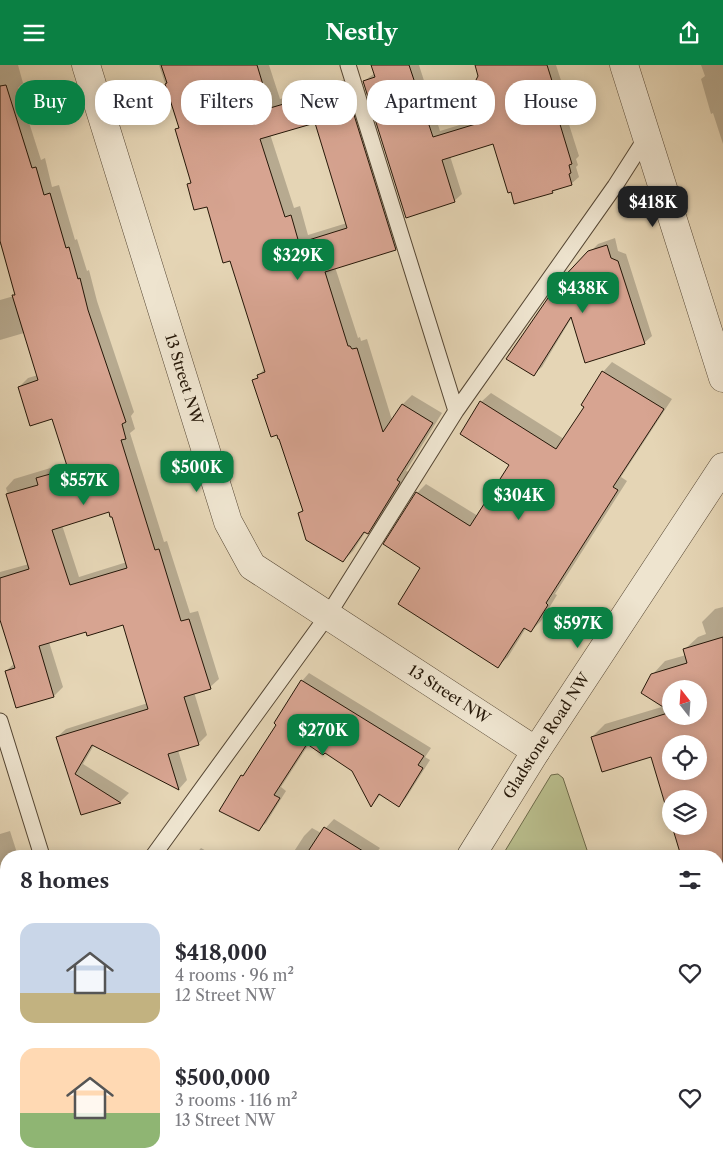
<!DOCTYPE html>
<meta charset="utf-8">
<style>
:root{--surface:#fff;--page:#f7f7f7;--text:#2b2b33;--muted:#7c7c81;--accent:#0b8043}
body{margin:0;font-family:"Libre Caslon Text",serif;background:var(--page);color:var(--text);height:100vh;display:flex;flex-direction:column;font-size:19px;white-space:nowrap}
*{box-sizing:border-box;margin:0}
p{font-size:16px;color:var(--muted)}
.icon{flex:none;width:28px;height:28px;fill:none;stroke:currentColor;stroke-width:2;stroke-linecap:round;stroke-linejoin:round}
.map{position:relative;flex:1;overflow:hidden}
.details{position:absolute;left:0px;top:785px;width:724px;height:321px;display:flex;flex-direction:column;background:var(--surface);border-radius:20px 20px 0 0;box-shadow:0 2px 12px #0003}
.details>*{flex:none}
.hud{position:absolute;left:15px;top:15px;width:694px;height:45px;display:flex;gap:10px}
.needle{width:32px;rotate:343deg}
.controls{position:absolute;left:662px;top:615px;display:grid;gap:10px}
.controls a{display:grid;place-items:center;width:45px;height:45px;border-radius:50%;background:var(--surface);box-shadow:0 2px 12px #0003;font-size:25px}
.price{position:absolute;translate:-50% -42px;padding:0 11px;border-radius:10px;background:var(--accent);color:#fff;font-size:16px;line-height:32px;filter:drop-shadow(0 1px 2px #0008)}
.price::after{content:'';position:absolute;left:50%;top:30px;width:15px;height:11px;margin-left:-8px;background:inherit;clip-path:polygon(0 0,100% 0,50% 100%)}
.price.active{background:#222;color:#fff}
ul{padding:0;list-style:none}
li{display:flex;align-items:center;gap:15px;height:125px;padding:0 20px}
li span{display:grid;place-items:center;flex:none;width:140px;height:100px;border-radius:15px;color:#555}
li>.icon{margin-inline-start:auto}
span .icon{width:60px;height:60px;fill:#fffc;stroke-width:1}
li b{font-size:21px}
h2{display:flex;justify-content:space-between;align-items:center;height:60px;padding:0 20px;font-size:21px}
.pill{padding:0 18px;border-radius:20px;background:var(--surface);box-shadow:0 2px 12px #0003;font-size:18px;line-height:45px}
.pill.active{background:var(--accent);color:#fff}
header{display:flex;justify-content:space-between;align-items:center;height:65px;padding:0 20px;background:var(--accent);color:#fff;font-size:22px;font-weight:700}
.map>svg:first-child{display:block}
.green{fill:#b8bc8b;stroke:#6e6a4a}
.shadow{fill:#0003;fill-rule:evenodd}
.building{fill:#d7a491;stroke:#251708;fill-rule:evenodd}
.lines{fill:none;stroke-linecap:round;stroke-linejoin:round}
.service-casing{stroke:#554633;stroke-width:17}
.minor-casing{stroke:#554633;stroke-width:29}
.service{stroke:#eee4cf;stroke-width:15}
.minor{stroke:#eee4cf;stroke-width:28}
.labels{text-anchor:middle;stroke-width:4;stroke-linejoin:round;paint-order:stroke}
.street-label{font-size:15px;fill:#251708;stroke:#eee4cf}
</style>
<header><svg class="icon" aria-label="menu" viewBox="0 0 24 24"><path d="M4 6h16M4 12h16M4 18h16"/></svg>Nestly<svg class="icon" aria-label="share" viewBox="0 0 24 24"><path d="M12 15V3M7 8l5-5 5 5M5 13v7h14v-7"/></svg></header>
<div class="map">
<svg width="723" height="1106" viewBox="0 0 723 1106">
<rect width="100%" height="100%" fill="#e5d5b5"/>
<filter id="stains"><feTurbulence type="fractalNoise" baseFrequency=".004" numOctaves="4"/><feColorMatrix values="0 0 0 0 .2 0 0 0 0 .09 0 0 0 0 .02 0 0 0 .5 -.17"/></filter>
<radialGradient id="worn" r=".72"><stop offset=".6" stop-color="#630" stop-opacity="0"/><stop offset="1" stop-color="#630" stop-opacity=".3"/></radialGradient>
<path class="green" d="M558,709L563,713L589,791H502L551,710Z"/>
<path class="shadow" d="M0,0H18L23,18L18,23L41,95L45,93L52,122L59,120L75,175L77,174L87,206L89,205L97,236L134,347L131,351L135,364L130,368L164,477L167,476L190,548L198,546L219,614L210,622L194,627L207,670L198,679L178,685L187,715L179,724L94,680L83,699L129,728L120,737L81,749L57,672L66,664L148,638L124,558L87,566L49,577L63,622L54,631L6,606L15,598L0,551V507L29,499L6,423L14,414L67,398L53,352L19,322L28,313L38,310L24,268L0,275V235L14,231L16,228L2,180H0ZM109,446L113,450L127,497L79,512L62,460Z
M159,0H269L280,34L354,12L405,174L395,184L335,202L358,273L360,272L361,276L367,274L392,355L403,339L412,330L442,348L406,406L409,407L377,458L367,468L366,466L353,486L343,496L300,448L303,444L280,372L254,316L265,303L231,194L208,141L189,120L192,116L177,64L179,61ZM316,56L347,158L308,170L300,141L294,143L270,69Z
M372,0H419L440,66L479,54L476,42L480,37L479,11L476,0H556L571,46L566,50L579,91L576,94L578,100L576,102L579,112L571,119L555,124L552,127L494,78L450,91L462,129L454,136L364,16L375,8Z
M701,0H723V79L713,48L711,49L701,14L705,11Z
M615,173L618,186L626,189L652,271L644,278L572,252L542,302L534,309L560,218L598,179Z
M612,297L672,334L621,412L627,416L555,529L557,530L541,556L531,566L526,563L508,592L498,601L422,503L417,428L426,419L478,451L510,399L481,337L491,328L564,374L585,341L603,307Z
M723,542V805L718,807V791H682L673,761H699V734H671V755L652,691L592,672L605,659L665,641L652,610L665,596L686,590L685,584L698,572L706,569L702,557L715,544ZM671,624H699V651H671ZM671,679H699V706H671Z
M309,608L431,683L425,692L430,695L406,733L399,741L381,729L372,740L353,705L325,687L309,679L281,722L286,726L266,758L258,765L242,711L249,704L278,660L302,616Z
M334,754L380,783L374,791H291L304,771L312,763L321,768Z
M10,766L18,791H6V866L0,868V769Z
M201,783L215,791H194Z
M723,927V1015L718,1017V929Z
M0,945L6,965V1086L0,1088Z
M723,1060V1102L713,1106H693L691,1100H718V1062Z
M156,1100H200L196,1106H157Z
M371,1100H542L529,1106H357L372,1102Z"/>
<path class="building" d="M161,0H257L270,43L345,21L396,185L325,207L348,281H350L352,284L357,283L383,367L402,339L433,358L397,415L400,417L368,469L364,467L343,497L306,475L298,448L303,446L279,374H278L277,370L271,372L252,315L258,313L257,310L265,307L230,196L223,198L207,142L194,145L187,119L191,118L175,64L179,63L165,19L167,18ZM315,58L347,163L299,178L291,150L285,152L260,74Z
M371,0H409L433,72L479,58L474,41L480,39L474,19L478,11L475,0H547L564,54L559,56L572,99L569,100L571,108L569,109L572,120L552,126L553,128L514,139L511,127L508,128L493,79L442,95L455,137L406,153L363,16L375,12Z
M6,20L32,103L36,102L44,130L50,128L66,183L69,182L78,214L80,213L88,245L126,357L122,359L126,374L121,375L155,485L159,484L181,556L189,554L211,624L184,632L199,680L168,689L179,725L92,680L75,709L121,738L81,750L56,672L148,644L123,560L87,571L86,567L39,581L54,632L16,643L5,606L15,603L0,555V513L29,504L6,429L38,420L36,413L68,404L52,354L30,361L18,322L38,315L12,230H15L0,176V21ZM109,447L110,452H112L127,503L70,520L52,465Z
M607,180L611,193L618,196L645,279L585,298L571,252L534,311L506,294L559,217L588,186Z
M602,306L664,344L613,422L618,425L546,538L548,540L531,567L524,563L498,603L398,539L420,503L383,479L416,427L470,461L509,400L460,369L480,336L556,384L584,342L581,340Z
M723,572V807L718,808V791H681L672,761H699V734H671V759L651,692L602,707L591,672L671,647V651H699V624H671V647L641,628L651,609L687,598L683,584ZM671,679H699V706H671Z
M301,615L424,691L418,700L423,703L399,742L379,729L371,742L352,706L325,688L323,690L307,679L274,730L280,733L259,766L219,746L241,710L243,711L276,660L274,658Z
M324,762L371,791H305Z"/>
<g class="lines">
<g class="service-casing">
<path id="service" d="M348,0L456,346
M0,656L42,791
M153,791L328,550L456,346L615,121L647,71
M135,1100L137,1106"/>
</g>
<g class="minor-casing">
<g id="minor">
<path id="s1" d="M86,0L228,457L252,501L536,686"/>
<path d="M624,0L723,313"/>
<path id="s2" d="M471,791L536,686L723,402"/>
<path d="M718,866L723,864"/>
<path d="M273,1106L277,1100"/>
</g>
</g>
<use href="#service" class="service"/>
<use href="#minor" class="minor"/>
</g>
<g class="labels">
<g class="street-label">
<text dy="5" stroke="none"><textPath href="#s1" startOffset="329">13 Street NW</textPath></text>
<text dy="5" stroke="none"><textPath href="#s1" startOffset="764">13 Street NW</textPath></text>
<text dy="5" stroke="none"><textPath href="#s2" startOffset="142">Gladstone Road NW</textPath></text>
</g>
</g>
<rect width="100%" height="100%" filter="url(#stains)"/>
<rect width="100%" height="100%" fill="url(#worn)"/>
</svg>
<div class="controls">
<a><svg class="needle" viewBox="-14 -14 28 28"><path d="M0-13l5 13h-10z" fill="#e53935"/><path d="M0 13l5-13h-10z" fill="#7c7c81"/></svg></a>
<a><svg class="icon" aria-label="locate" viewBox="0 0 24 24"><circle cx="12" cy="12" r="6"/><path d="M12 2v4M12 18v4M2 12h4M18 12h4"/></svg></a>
<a><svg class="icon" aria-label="layers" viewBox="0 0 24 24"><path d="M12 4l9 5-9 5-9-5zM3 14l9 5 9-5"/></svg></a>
</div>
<b class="price active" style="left:653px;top:163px">$418K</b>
<b class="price" style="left:298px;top:216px">$329K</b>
<b class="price" style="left:583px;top:249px">$438K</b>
<b class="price" style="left:197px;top:428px">$500K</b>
<b class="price" style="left:84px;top:441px">$557K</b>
<b class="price" style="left:519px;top:456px">$304K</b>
<b class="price" style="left:578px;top:584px">$597K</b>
<b class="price" style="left:323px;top:691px">$270K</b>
<div class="hud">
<a class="pill active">Buy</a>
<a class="pill">Rent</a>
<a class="pill">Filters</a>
<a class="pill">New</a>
<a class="pill">Apartment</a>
<a class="pill">House</a>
</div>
<section class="details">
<h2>8 homes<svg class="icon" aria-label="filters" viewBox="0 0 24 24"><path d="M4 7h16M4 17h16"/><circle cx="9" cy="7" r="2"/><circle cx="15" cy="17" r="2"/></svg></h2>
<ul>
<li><span style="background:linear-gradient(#c9d6e8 70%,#c2b280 0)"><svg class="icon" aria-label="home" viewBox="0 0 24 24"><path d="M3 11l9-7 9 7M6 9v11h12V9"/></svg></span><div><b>$418,000</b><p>4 rooms · 96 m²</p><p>12 Street NW</p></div><svg class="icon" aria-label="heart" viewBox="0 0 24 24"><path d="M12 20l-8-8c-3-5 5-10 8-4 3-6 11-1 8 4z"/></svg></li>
<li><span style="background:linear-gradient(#ffd9b3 65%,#8fb573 0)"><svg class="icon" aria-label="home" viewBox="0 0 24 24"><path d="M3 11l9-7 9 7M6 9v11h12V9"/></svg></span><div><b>$500,000</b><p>3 rooms · 116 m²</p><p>13 Street NW</p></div><svg class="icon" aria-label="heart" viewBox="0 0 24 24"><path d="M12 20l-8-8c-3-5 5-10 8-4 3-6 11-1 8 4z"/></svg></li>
</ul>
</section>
</div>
